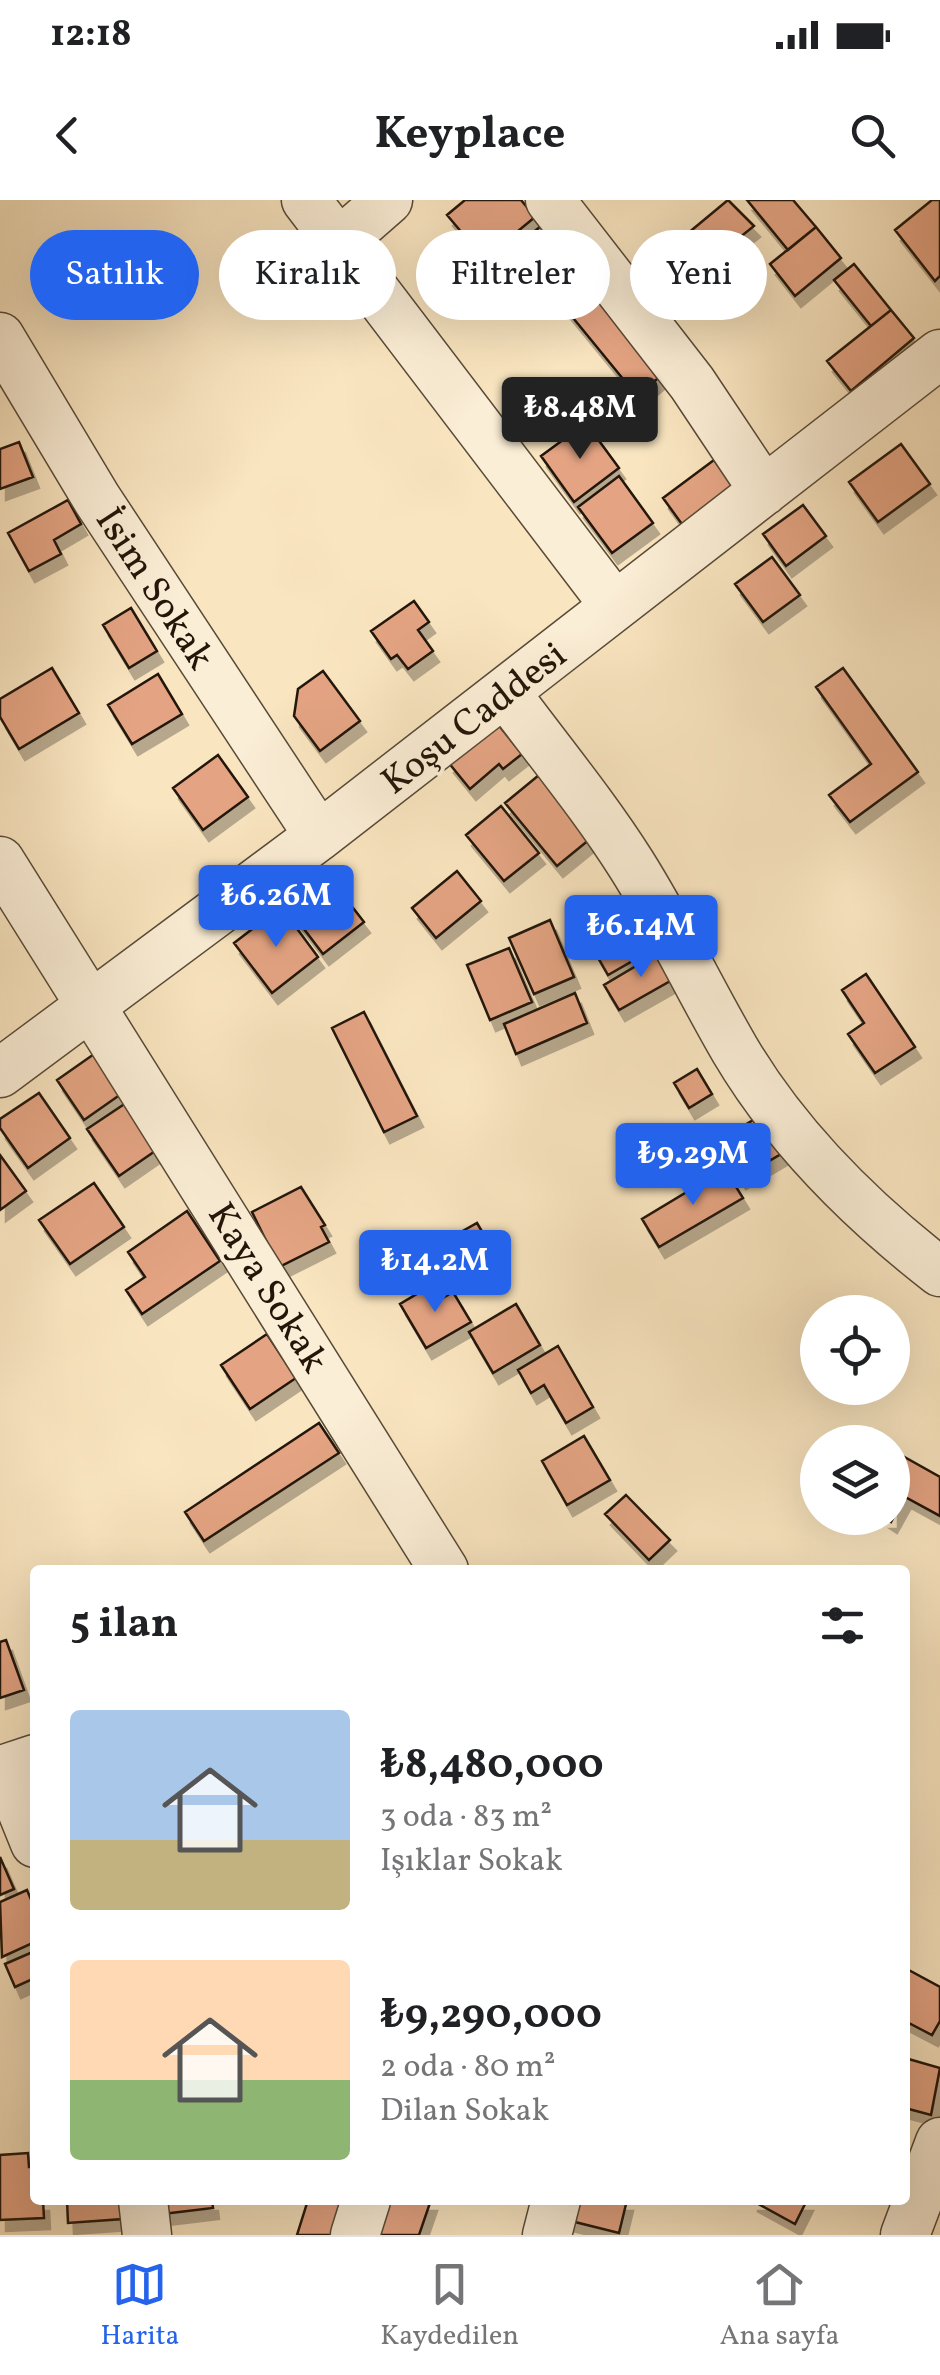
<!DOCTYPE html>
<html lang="tr">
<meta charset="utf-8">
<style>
:root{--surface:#fff;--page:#f2f2f2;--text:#202124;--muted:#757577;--line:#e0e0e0;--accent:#2563eb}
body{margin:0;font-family:Vollkorn,serif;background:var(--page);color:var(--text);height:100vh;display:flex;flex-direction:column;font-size:38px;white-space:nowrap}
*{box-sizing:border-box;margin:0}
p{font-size:32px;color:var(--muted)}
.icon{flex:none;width:55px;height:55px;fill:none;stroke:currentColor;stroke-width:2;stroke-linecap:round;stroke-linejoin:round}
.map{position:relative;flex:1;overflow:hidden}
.drawer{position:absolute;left:30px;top:1365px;width:880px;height:640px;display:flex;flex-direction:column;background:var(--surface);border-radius:10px;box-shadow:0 10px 40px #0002}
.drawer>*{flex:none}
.top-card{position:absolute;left:30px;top:30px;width:880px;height:90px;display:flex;gap:20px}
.fabs{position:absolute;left:800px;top:1095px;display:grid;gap:20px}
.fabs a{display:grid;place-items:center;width:110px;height:110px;border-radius:50%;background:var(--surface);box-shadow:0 10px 40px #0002;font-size:50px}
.price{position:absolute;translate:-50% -85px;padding:0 22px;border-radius:10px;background:var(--accent);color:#fff;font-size:32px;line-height:65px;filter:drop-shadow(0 2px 5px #0008)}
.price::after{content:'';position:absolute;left:50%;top:60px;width:30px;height:22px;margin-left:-15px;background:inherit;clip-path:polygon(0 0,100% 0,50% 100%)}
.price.active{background:#222;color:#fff}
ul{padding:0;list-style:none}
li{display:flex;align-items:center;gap:30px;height:250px;padding:0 40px}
li span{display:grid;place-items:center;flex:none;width:280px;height:200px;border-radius:10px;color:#555}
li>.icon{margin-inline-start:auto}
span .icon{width:120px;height:120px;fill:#fffc;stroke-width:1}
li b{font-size:42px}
h2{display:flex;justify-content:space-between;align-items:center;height:120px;padding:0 40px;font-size:42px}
.pill{padding:0 35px;border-radius:45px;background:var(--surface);box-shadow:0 10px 40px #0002;font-size:35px;line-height:90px}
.pill.active{background:var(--accent);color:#fff}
.status{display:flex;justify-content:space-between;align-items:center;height:70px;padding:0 50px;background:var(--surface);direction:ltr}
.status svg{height:28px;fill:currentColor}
header{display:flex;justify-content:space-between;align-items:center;height:130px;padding:0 40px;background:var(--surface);font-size:45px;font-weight:700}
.tab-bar{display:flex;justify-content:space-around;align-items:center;height:140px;border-top:2px solid var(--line);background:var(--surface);font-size:28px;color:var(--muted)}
.tab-bar a{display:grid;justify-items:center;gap:5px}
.tab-bar .active{color:var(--accent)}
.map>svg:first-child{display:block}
.building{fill:#e4a483;stroke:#231609;stroke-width:2.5;filter:url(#shadow)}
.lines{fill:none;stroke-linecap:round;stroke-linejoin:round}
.minor-casing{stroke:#584a37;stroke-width:51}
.minor{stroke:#fbeed6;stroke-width:48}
.labels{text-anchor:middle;stroke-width:8;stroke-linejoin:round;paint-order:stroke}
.street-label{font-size:38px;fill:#231609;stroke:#fbeed6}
</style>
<div class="status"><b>12:18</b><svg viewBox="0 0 49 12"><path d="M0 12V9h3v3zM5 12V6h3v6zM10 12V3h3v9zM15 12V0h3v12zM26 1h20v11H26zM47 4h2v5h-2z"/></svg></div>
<header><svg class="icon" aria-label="back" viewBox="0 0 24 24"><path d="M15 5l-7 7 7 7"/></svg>Keyplace<svg class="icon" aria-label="search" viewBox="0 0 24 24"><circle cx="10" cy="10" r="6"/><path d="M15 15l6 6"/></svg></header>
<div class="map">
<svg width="940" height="2035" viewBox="0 0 940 2035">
<defs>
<filter id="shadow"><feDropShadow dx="6" dy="11" stdDeviation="0" flood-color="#0004"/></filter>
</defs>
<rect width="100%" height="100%" fill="#f9e5c0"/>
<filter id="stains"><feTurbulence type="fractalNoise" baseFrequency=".002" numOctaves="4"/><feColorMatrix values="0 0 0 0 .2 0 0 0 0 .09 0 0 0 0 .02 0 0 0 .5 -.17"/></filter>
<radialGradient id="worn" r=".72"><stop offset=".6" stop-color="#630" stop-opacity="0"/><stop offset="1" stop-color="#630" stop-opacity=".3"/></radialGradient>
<path class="building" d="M465,0H521L535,17L484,59L447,15Z
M728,0L754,26L703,67L681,39Z
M747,0H793L816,27L788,50Z
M932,0H940V76L935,81L895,30Z
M541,26L663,174L637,196L515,47Z
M816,27L841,58L795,96L770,64Z
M854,64L891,110L871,126L834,80Z
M891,110L914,138L851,191L827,161Z
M586,223L619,268L574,302L541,256Z
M19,242L33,277L0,289V249Z
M901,244L930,284L878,322L849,282Z
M714,260L735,289L684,327L663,298Z
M619,276L653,323L612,353L578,307Z
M68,300L81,324L54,340L61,354L29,371L8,333Z
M803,305L826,336L786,366L763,334Z
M772,357L800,395L763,422L735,384Z
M414,401L429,422L418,430L433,451L408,469L397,455L391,459L371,431Z
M131,408L157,451L129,468L103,425Z
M52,468L79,513L19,549L0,517V499Z
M843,468L918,572L850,622L829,595L871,564L816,487Z
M323,471L360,521L320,551L294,516L298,489Z
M158,474L182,514L132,544L108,505Z
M497,523L522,554L503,569L499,564L470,589L448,562Z
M218,555L248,597L203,630L173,588Z
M539,575L590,639L557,666L505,603Z
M501,606L539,653L504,681L466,635Z
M457,671L481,701L436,738L412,708Z
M326,673L364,722L323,754L285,704Z
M627,699L655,748L608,775L580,726Z
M281,707L318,757L272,793L234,743Z
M550,720L574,777L534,794L509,738Z
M509,748L532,802L490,820L467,765Z
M663,750L679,776L619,810L604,785Z
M866,774L915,847L875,873L848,834L864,823L842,790Z
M575,793L587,823L516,854L504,824Z
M364,812L417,916L384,932L332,828Z
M97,852L124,892L84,920L57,880Z
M697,869L712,894L689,908L674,883Z
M39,893L70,938L28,968L0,928V919Z
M129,901L161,947L119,976L87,929Z
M760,916L781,954L740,978L718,941Z
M0,955L26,991L0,1010Z
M725,969L743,998L659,1047L642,1019Z
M94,983L124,1027L70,1064L39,1020Z
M301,987L325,1025L321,1027L329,1042L279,1067L252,1012Z
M187,1011L220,1061L142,1114L126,1090L145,1077L128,1052Z
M477,1023L490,1045L458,1063L445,1041Z
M432,1085L441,1099L453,1092L471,1122L426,1148L400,1104Z
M516,1104L540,1145L493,1173L469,1132Z
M267,1134L296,1178L250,1209L221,1165Z
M558,1146L593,1207L566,1223L544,1185L531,1193L518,1170Z
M319,1223L339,1253L204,1341L185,1312Z
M584,1236L610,1280L567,1305L542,1261Z
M892,1250L940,1277V1316L905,1297L891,1322L885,1318H892Z
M626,1295L670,1340L649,1360L605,1314Z
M6,1440L24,1490L0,1498V1442Z
M0,1657L14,1689L0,1695Z
M27,1690L35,1709V1742L2,1757L0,1702Z
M35,1751V1778L15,1787L5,1764Z
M905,1768L940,1787V1821L932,1835L905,1821Z
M905,1858L940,1868L931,1915L905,1908Z
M28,1953L29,1967H35V2000H43L44,2018L0,2020V1955Z
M67,2000H122L123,2019L68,2023Z
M161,2000H212L213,2008L162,2014Z
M308,2000H350L338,2035H297Z
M382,2000H431L419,2035H370Z
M572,2000H627L619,2033L567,2020Z
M751,2000H807L795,2024Z"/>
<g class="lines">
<g class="minor-casing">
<path id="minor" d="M306,0L615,406
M550,0L692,183L764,291
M340,42L388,0
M0,137L97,299L319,636
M505,492C547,549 593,604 631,664C669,724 699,788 735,850C787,938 860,1010 940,1072
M0,661L444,1370
M0,873L319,636L940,154
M35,1559L5,1569L35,1643
M143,2000L147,2035
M355,2035L366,2000
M547,2035L556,2000
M905,2035L940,1942"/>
</g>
<use href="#minor" class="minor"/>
</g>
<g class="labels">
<g class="street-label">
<text transform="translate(156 388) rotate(57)" y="13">İsim Sokak</text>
<text transform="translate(473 517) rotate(-38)" y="13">Koşu Caddesi</text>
<text transform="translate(269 1087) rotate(58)" y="13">Kaya Sokak</text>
</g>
</g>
<rect width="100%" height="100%" filter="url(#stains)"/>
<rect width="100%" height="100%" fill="url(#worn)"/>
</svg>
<div class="fabs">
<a><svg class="icon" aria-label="locate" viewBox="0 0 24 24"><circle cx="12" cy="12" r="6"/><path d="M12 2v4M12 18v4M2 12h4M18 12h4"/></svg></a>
<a><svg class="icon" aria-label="layers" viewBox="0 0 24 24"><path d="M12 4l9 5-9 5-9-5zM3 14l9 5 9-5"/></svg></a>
</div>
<b class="price active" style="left:580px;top:262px">₺8.48M</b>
<b class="price" style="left:276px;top:750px">₺6.26M</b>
<b class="price" style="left:641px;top:780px">₺6.14M</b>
<b class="price" style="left:693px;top:1008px">₺9.29M</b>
<b class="price" style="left:435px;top:1115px">₺14.2M</b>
<div class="top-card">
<a class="pill active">Satılık</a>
<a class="pill">Kiralık</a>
<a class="pill">Filtreler</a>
<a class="pill">Yeni</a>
</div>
<section class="drawer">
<h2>5 ilan<svg class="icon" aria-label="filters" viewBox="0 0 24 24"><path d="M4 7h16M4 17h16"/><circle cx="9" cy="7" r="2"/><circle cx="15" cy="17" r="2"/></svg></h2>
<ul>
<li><span style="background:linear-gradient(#a9c7e8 65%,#c2b280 0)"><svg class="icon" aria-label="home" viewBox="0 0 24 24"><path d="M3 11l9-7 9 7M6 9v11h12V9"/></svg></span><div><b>₺8,480,000</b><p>3 oda · 83 m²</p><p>Işıklar Sokak</p></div></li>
<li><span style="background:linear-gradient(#ffd9b3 60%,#8fb573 0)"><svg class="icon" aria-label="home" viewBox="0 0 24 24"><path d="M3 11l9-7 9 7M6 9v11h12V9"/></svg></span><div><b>₺9,290,000</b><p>2 oda · 80 m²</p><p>Dilan Sokak</p></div></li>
</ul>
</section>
</div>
<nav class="tab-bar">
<a class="active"><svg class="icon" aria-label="map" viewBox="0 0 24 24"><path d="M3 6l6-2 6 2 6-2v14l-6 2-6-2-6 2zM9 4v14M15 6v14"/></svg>Harita</a>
<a><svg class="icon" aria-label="saved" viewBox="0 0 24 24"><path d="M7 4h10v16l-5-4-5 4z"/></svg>Kaydedilen</a>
<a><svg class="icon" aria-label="home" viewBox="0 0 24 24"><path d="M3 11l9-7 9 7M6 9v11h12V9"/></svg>Ana sayfa</a>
</nav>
